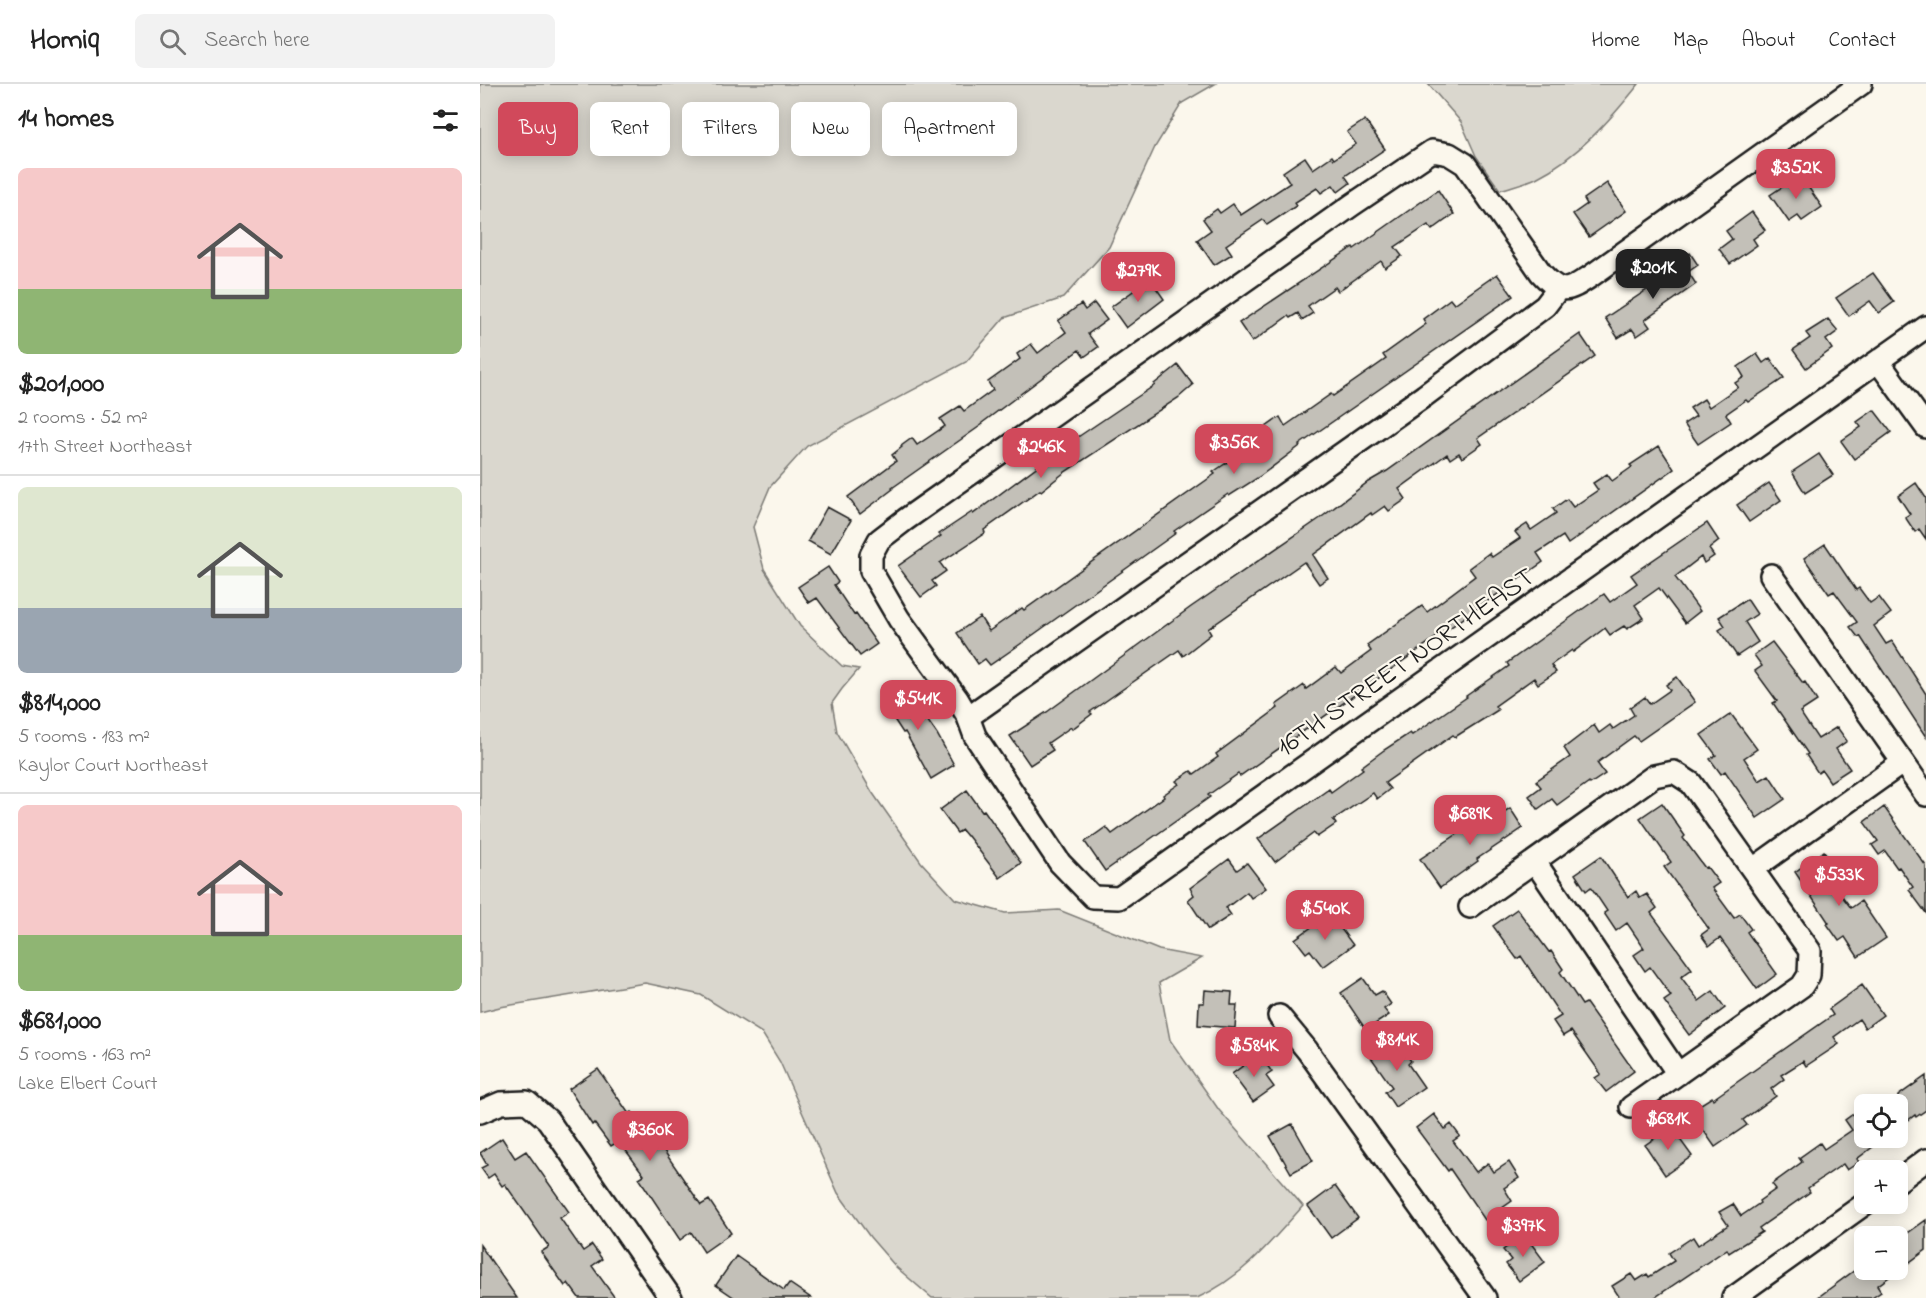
<!DOCTYPE html>
<meta charset="utf-8">
<style>
:root{--surface:#fff;--page:#f2f2f2;--text:#222;--muted:#767676;--line:#e0e0e0;--accent:#d1495b}
body{margin:0;font-family:"Indie Flower",sans-serif;background:var(--page);color:var(--text);height:100vh;display:flex;flex-direction:column;font-size:22px;white-space:nowrap}
*{box-sizing:border-box;margin:0}
p{font-size:20px;color:var(--muted)}
.icon{flex:none;width:33px;height:33px;fill:none;stroke:currentColor;stroke-width:2;stroke-linecap:round;stroke-linejoin:round}
.map{position:relative;flex:1;overflow:hidden}
.details{display:flex;flex-direction:column;background:var(--surface);width:480px}
.details>*{flex:none}
.top-card{position:absolute;left:18px;top:18px;width:570px;height:54px;display:flex;gap:12px}
.tools{position:absolute;left:1374px;top:1010px;display:grid;gap:12px}
.tools a{display:grid;place-items:center;width:54px;height:54px;border-radius:9px;background:var(--surface);box-shadow:0 3px 15px #0003;font-size:30px}
.price{position:absolute;translate:-50% -51px;padding:0 14px;border-radius:12px;background:var(--accent);color:#fff;font-size:20px;line-height:39px;filter:drop-shadow(0 2px 3px #0008)}
.price::after{content:'';position:absolute;left:50%;top:36px;width:18px;height:14px;margin-left:-9px;background:inherit;clip-path:polygon(0 0,100% 0,50% 100%)}
.price.selected{background:#222;color:#fff}
ul{padding:0;list-style:none}
li{display:grid;align-content:center;gap:12px;height:318px;padding:0 18px}
li+li{border-top:2px solid var(--line)}
li span{display:grid;place-items:center;height:186px;border-radius:9px;color:#555}
li>.icon{margin-inline-start:auto}
span .icon{width:108px;height:108px;fill:#fffc;stroke-width:1}
li b{font-size:26px}
h2{display:flex;justify-content:space-between;align-items:center;height:72px;padding:0 18px;font-size:26px}
.tag{padding:0 21px;border-radius:9px;background:var(--surface);box-shadow:0 3px 15px #0003;font-size:21px;line-height:54px}
.tag.selected{background:var(--accent);color:#fff}
header{display:flex;align-items:center;gap:36px;box-sizing:border-box;height:84px;padding:0 30px;background:var(--surface);border-bottom:2px solid var(--line)}
header strong{font-size:28px}
nav{display:flex;gap:33px;margin-inline-start:auto;font-size:21px}
.search{width:420px;height:54px;background:var(--page);display:flex;align-items:center;gap:15px;box-sizing:border-box;padding:0 21px;border-radius:9px;color:var(--muted);font-size:22px}
main{display:flex;flex:1;min-height:0}
.map>svg:first-child{display:block}
.green{fill:#dad7ce;stroke:#7b7a75;stroke-width:1.5}
.building{fill:#c3c0b8;stroke:#1c1c1c;stroke-width:1.5}
.lines{fill:none;stroke-linecap:round;stroke-linejoin:round}
.minor-casing{stroke:#1c1c1c;stroke-width:26}
.minor{stroke:#fbf7ec;stroke-width:21}
.labels{text-anchor:middle;stroke-width:4.5;stroke-linejoin:round;paint-order:stroke}
.street-label{font-size:27px;fill:#1c1c1c;stroke:#fbf7ec}
</style>
<header>
<strong>Homiq</strong>
<div class="search"><svg class="icon" aria-label="search" viewBox="0 0 24 24"><circle cx="10" cy="10" r="6"/><path d="M15 15l6 6"/></svg>Search here</div>
<nav><a>Home</a><a>Map</a><a>About</a><a>Contact</a></nav>
</header>
<main>
<section class="details">
<h2>14 homes<svg class="icon" aria-label="filters" viewBox="0 0 24 24"><path d="M4 7h16M4 17h16"/><circle cx="9" cy="7" r="2"/><circle cx="15" cy="17" r="2"/></svg></h2>
<ul>
<li><span style="background:linear-gradient(#f6c9c9 65%,#8fb573 0)"><svg class="icon" aria-label="home" viewBox="0 0 24 24"><path d="M3 11l9-7 9 7M6 9v11h12V9"/></svg></span><div><b>$201,000</b><p>2 rooms · 52 m²</p><p>17th Street Northeast</p></div></li>
<li><span style="background:linear-gradient(#dfe7d0 65%,#9aa5b1 0)"><svg class="icon" aria-label="home" viewBox="0 0 24 24"><path d="M3 11l9-7 9 7M6 9v11h12V9"/></svg></span><div><b>$814,000</b><p>5 rooms · 183 m²</p><p>Kaylor Court Northeast</p></div></li>
<li><span style="background:linear-gradient(#f6c9c9 70%,#8fb573 0)"><svg class="icon" aria-label="home" viewBox="0 0 24 24"><path d="M3 11l9-7 9 7M6 9v11h12V9"/></svg></span><div><b>$681,000</b><p>5 rooms · 163 m²</p><p>Lake Elbert Court</p></div></li>
</ul>
</section>
<div class="map">
<svg width="1446" height="1214" viewBox="0 0 1446 1214">
<rect width="100%" height="100%" fill="#fbf7ec"/>
<filter id="ink" filterUnits="userSpaceOnUse"><feTurbulence type="fractalNoise" baseFrequency=".0167" numOctaves="2"/><feDisplacementMap in="SourceGraphic" scale="12" xChannelSelector="R" yChannelSelector="G"/><feConvolveMatrix kernelMatrix="1 2 1 2 8 2 1 2 1" color-interpolation-filters="sRGB"/></filter>
<g filter="url(#ink)">
<path class="green" d="M0,0H735L702,19L675,63L629,163L583,214L524,234L486,278L327,362L290,403L273,443L284,485L320,542L362,582L379,585L362,605L352,619L357,648L392,708L441,778L475,815L525,829L579,826L679,866L722,874L679,899L690,956L739,1026L823,1122C792,1157 761,1195 717,1214H452L416,1183L390,1153L358,1109L300,978L282,949L221,911L165,899L20,923L0,928Z
M948,0H1159C1130,36 1098,73 1056,94C1045,99 1032,102 1020,106L996,72L981,38Z"/>
<path class="building" d="M885,36L905,65L865,92L870,99L858,108L853,101L841,109L837,104L814,119L816,122L787,141L783,136L746,161L752,170L734,181L717,156L731,146L723,135L737,125L740,129L753,120L761,131L810,99L803,88L825,73L833,85L852,72L854,75L876,60L867,48Z
M1320,91L1342,123L1322,137L1318,132L1309,138L1290,111Z
M1127,99L1146,127L1109,153L1093,130L1107,120L1104,115Z
M958,106L974,130L952,146L948,141L915,163L922,172L905,184L901,177L858,207L855,203L828,222L833,229L822,236L818,229L810,234L808,232L772,258L759,239L873,163L874,165Z
M1272,128L1285,146L1273,155L1277,161L1250,180L1239,165L1252,155L1246,147Z
M1210,169L1218,181L1208,188L1216,200L1165,236L1170,243L1157,252L1152,245L1138,254L1125,234L1198,185L1195,180Z
M1393,189L1414,218L1399,229L1390,217L1369,232L1356,214Z
M1017,190L1033,212L819,361L820,362L779,393L749,412L748,410L694,447L696,449L539,561L510,581L505,575L498,580L477,549L500,533L509,547L542,524L544,526L735,390L733,388L790,349L786,343L800,333L805,342L851,310L853,312L906,275L903,271L946,240L943,235L970,215L974,220Z
M670,195L684,215L646,244L631,223Z
M614,219L627,236L608,250L618,263L604,273L599,266L502,339L503,340L412,404L413,405L380,430L368,413L416,377L412,371L422,363L421,362L432,354L437,361L465,342L460,335L480,322L484,327L513,306L508,298L540,275L537,270L551,260L558,269L586,248L578,237L601,220L605,226Z
M1348,235L1358,247L1346,256L1352,265L1326,284L1313,266L1330,254L1326,249Z
M1100,250L1115,272L998,354L1002,360L982,374L979,369L970,375L967,370L919,405L926,415L909,427L905,422L892,431L891,429L833,471L848,494L839,500L824,478L728,545L731,550L703,572L699,566L610,628L612,630L592,645L591,643L568,659L573,666L550,681L530,652L567,628L711,523L839,435L888,398L907,387Z
M1277,270L1283,279L1290,274L1304,294L1268,318L1266,316L1246,330L1251,338L1218,360L1204,340L1216,332L1210,324L1224,315L1229,323L1258,303L1255,299L1264,293L1258,283Z
M698,281L713,301L698,314L585,388L561,407L560,406L504,446L505,449L460,479L466,487L452,497L456,502L441,513L418,482L461,452L459,450L492,428L493,430L586,361L675,301L674,300Z
M1394,326L1411,348L1374,375L1361,357L1381,343L1377,338Z
M1179,362L1194,385L1088,460L1083,452L1057,469L1063,478L760,692L758,690L728,711L730,713L625,787L605,758L626,743L632,750L684,713L683,711L699,700L696,697L711,687L714,690L738,673L736,670L798,624L796,621L824,601L826,605L856,583L861,589L891,567L887,561L942,522L947,528L995,492L989,484L1009,469L1012,473L1040,454L1035,448L1047,440L1051,446L1076,429L1073,425L1087,415L1093,423L1118,406L1113,399L1127,390L1132,397L1152,383L1150,381Z
M1339,370L1353,391L1325,409L1312,388Z
M1289,399L1301,416L1269,438L1257,421Z
M1436,399L1446,414V455L1439,445L1435,448L1425,433L1430,430L1418,412Z
M347,423L371,436L351,470L328,457Z
M1227,439L1239,457L1229,465L1234,472L1224,479L1221,473L1195,493L1220,527L1205,539L1179,504L1155,521L1164,534L1147,545L1144,542L1130,551L1125,544L1093,568L1092,566L1071,581L1076,588L1058,600L1054,594L1015,622L1018,626L975,653L973,651L905,699L910,705L897,715L893,709L853,736L856,740L837,753L834,749L795,778L778,755L849,705L851,708L883,685L881,683L904,666L930,649L932,651L987,613L986,612L1029,582L1027,579L1097,529L1124,510L1130,518L1157,499L1151,491Z
M1345,460L1376,506L1379,504L1390,519L1399,513L1411,529L1394,542L1406,560L1412,557L1446,610V653L1380,552L1378,553L1370,543L1377,538L1354,507L1349,510L1324,474Z
M348,483L358,498L354,501L374,531L376,530L397,560L380,572L337,514L329,519L318,503Z
M1267,515L1277,530L1265,538L1278,558L1257,572L1239,546L1245,542L1239,533Z
M1292,558L1323,599L1325,598L1337,617L1320,628L1338,655L1357,643L1367,657L1356,665L1370,685L1350,698L1342,686L1338,689L1326,671L1328,670L1293,619L1297,617L1275,587L1282,582L1274,571Z
M1197,593L1215,618L1159,657L1154,652L1117,679L1125,690L1110,700L1109,698L1077,721L1072,715L1058,725L1049,712L1061,703L1056,697L1090,673L1084,664L1114,641L1119,649L1130,641L1133,645L1154,631L1150,624L1165,613L1170,620L1190,606L1186,601Z
M422,600L457,650L474,681L451,695L425,648L423,649L400,614Z
M1251,630L1277,665L1264,674L1279,697L1289,691L1305,715L1277,734L1245,687L1241,690L1230,675L1236,671L1221,651Z
M487,706L502,727L504,726L541,779L520,794L488,752H487L482,746L477,749L460,726Z
M1182,719L1205,752L1203,754L1225,784L1227,783L1239,799L1232,804L1254,834L1260,830L1271,845L1267,848L1297,890L1277,905L1240,854L1229,862L1221,851L1229,845L1184,783L1191,778L1160,734Z
M1404,723L1446,782V829L1429,806L1433,803L1419,783L1417,784L1405,767L1399,771L1392,761L1398,757L1384,738Z
M1030,724L1043,744L997,775L998,777L960,804L940,775L1009,729L1013,735Z
M1344,767L1355,783L1350,786L1361,801L1356,804L1371,824L1381,817L1406,854L1378,873L1365,853L1359,857L1347,840L1349,839L1315,788Z
M1121,772L1148,813L1156,807L1160,814L1167,810L1177,824L1171,829L1212,885L1201,893L1219,917L1233,907L1245,924L1209,951L1184,917L1191,912L1170,883L1165,887L1154,871L1164,864L1147,839L1136,847L1124,829L1127,827L1111,803L1106,807L1095,790Z
M749,775L757,786L767,779L786,804L771,814L767,808L746,824L751,831L728,846L708,816L714,811L710,804Z
M1037,825L1069,868L1071,867L1083,885L1080,888L1102,921L1106,919L1154,987L1126,1008L1115,994L1121,990L1091,947L1083,952L1073,937L1081,932L1041,872L1037,875L1013,842Z
M850,830L873,861L843,883L830,866L826,869L815,855Z
M883,894L895,911L902,907L911,920L904,925L909,931L886,946L861,909Z
M1382,901L1403,931L1385,944L1379,935L1354,953L1359,960L1326,982L1323,977L1301,991L1304,995L1291,1005L1296,1012L1263,1036L1267,1041L1235,1063L1210,1027L1232,1013L1233,1015L1353,931L1349,925Z
M725,906L752,908L751,921H757L755,944L718,941L719,919H724Z
M915,954L931,977L928,980L944,1003L915,1023L905,1008L912,1003L890,972Z
M779,970L792,988L786,992L794,1003L773,1018L752,990Z
M118,985L149,1030L152,1028L157,1034L163,1030L181,1056L178,1058L221,1121L229,1116L251,1149L224,1168L211,1148L200,1156L159,1094L164,1091L139,1057L131,1062L114,1039L112,1041L89,1005Z
M1446,992V1026L1436,1033L1435,1031L1418,1044V1012Z
M1384,1022V1053H1406L1377,1075L1379,1078L1367,1086L1363,1080L1328,1104L1330,1108L1279,1144L1282,1148L1249,1169L1247,1165L1174,1214H1140L1132,1202L1151,1190L1156,1197L1167,1190L1169,1193L1194,1177L1189,1169L1213,1153L1218,1161L1248,1141L1239,1128L1253,1120L1261,1132L1280,1119L1279,1117L1296,1105L1292,1100L1322,1078L1319,1074L1340,1059L1344,1065L1372,1046L1365,1036Z
M954,1030L965,1045L971,1040L980,1052L973,1057L996,1088L1008,1079L1014,1088L1029,1078L1039,1094L1024,1104L1032,1117L1005,1136L970,1085L968,1087L936,1044Z
M812,1040L833,1077L811,1089L790,1052Z
M1191,1043L1212,1072L1185,1091L1165,1061Z
M22,1054L35,1074L46,1067L89,1128L80,1134L103,1167L112,1161L122,1175L112,1182L135,1214H99L88,1199L85,1202L61,1168L69,1163L25,1100L22,1102L14,1090L8,1094L1,1084L7,1081L0,1069Z
M855,1102L878,1134L851,1154L828,1122Z
M1446,1136V1166L1397,1202L1401,1208L1392,1214H1337L1382,1181L1384,1185H1418V1156Z
M1044,1150L1065,1178L1039,1197L1026,1180L1031,1176L1023,1166Z
M0,1161L37,1214H0Z
M256,1172L304,1206L309,1199L331,1214H255L236,1201Z"/>
<g class="lines">
<g class="minor-casing">
<path id="minor" d="M1381,0L1111,192C1088,207 1082,212 1061,189L985,80L969,70L952,67L872,121L425,436L399,456L391,471V487L419,535L478,616L488,633L495,652L580,779L613,813L639,814L1446,243
M1398,277L1446,343
M1291,491L1446,711
M488,633L944,312L1065,222L1078,205
M1055,778L1198,990
M1273,785L1422,679
M990,823L1174,692L1194,688L1211,699L1330,867L1329,891L1322,902L1151,1023
M799,932L827,966L1005,1214
M0,1028L21,1019L47,1018L68,1036L191,1214
M1418,1097L1446,1076
M1253,1214L1386,1119"/>
</g>
<use href="#minor" class="minor"/>
</g>
</g>
<g class="labels">
<g class="street-label">
<text transform="translate(925 577) rotate(-35)" y="9">16TH STREET NORTHEAST</text>
</g>
</g>
</svg>
<div class="tools">
<a><svg class="icon" aria-label="locate" viewBox="0 0 24 24"><circle cx="12" cy="12" r="6"/><path d="M12 2v4M12 18v4M2 12h4M18 12h4"/></svg></a>
<a>+</a>
<a>−</a>
</div>
<b class="price" style="left:1316px;top:116px">$352K</b>
<b class="price selected" style="left:1173px;top:216px">$201K</b>
<b class="price" style="left:658px;top:219px">$279K</b>
<b class="price" style="left:754px;top:391px">$356K</b>
<b class="price" style="left:561px;top:395px">$246K</b>
<b class="price" style="left:438px;top:647px">$541K</b>
<b class="price" style="left:990px;top:762px">$689K</b>
<b class="price" style="left:1359px;top:823px">$533K</b>
<b class="price" style="left:845px;top:857px">$540K</b>
<b class="price" style="left:917px;top:988px">$814K</b>
<b class="price" style="left:774px;top:994px">$584K</b>
<b class="price" style="left:1188px;top:1067px">$681K</b>
<b class="price" style="left:170px;top:1078px">$360K</b>
<b class="price" style="left:1043px;top:1174px">$397K</b>
<div class="top-card">
<a class="tag selected">Buy</a>
<a class="tag">Rent</a>
<a class="tag">Filters</a>
<a class="tag">New</a>
<a class="tag">Apartment</a>
</div>
</div>
</main>
